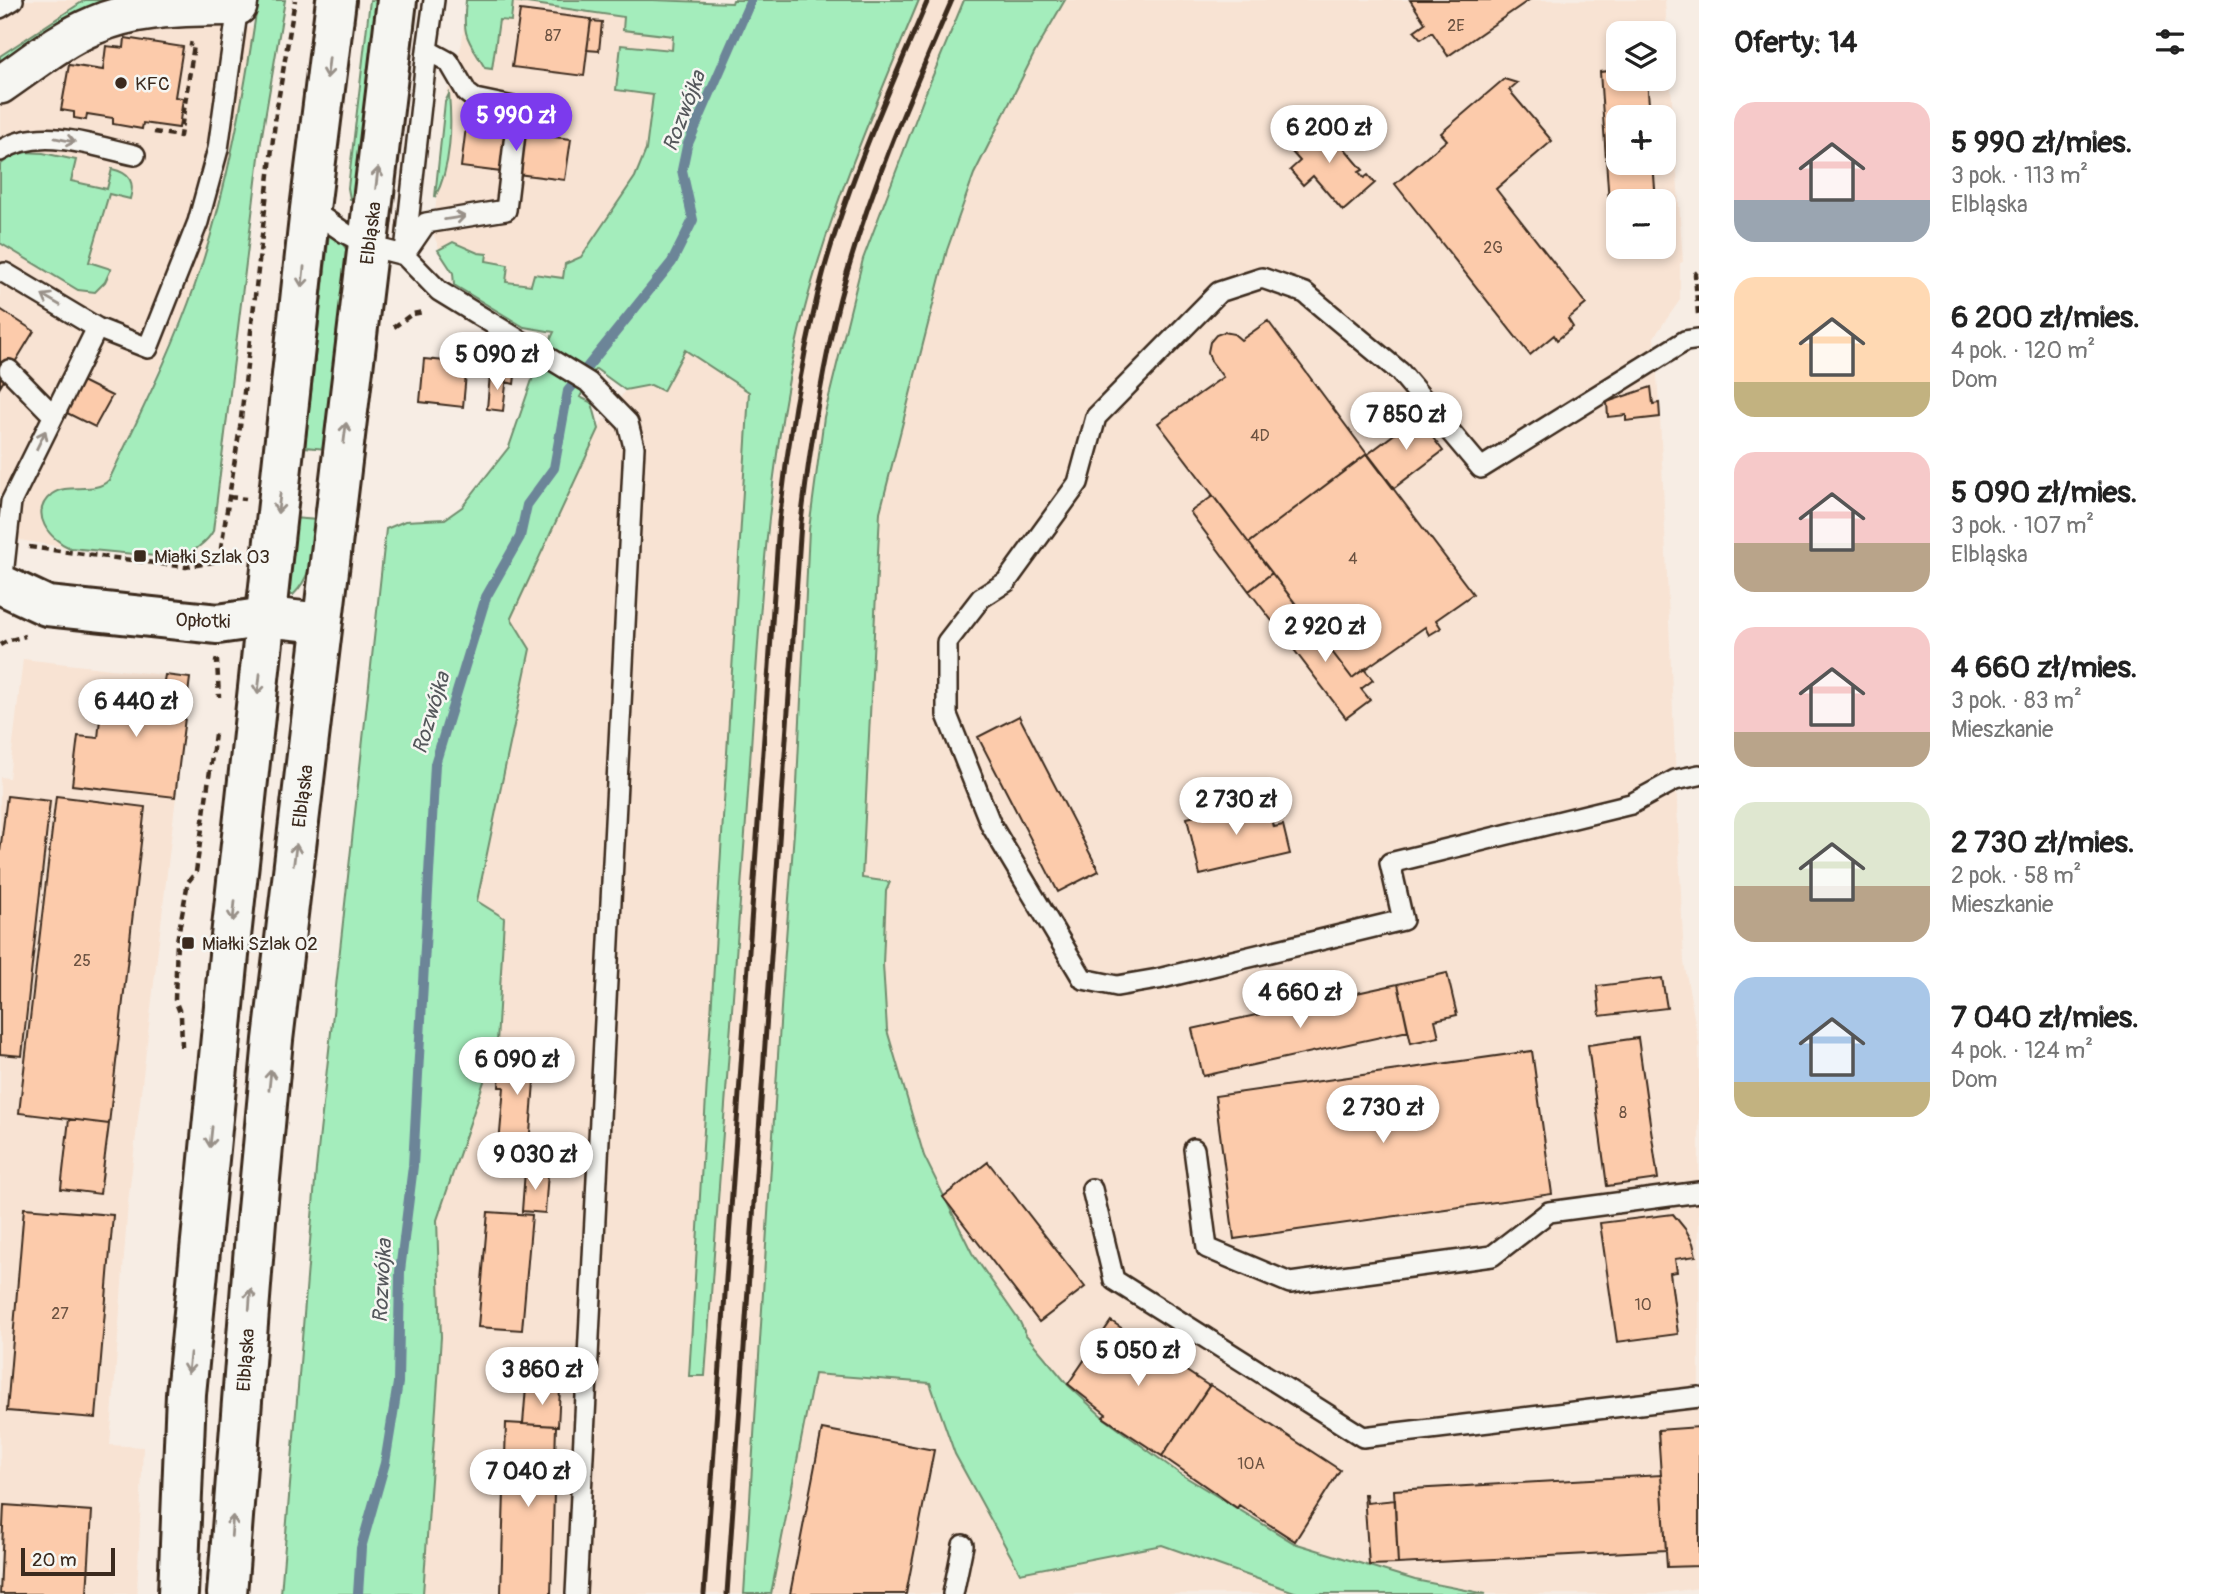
<!DOCTYPE html>
<html lang="pl">
<meta charset="utf-8">
<style>
:root{--surface:#fff;--page:#f6f6f6;--text:#222;--muted:#767676;--accent:#7c3aed}
body{margin:0;font-family:Pangolin,sans-serif;background:var(--page);color:var(--text);height:100vh;display:flex;flex-direction:column;font-size:26px;white-space:nowrap}
*{box-sizing:border-box;margin:0}
p{font-size:23px;color:var(--muted)}
.icon{flex:none;width:38px;height:38px;fill:none;stroke:currentColor;stroke-width:2;stroke-linecap:round;stroke-linejoin:round}
.map{position:relative;flex:1;overflow:hidden}
.drawer{display:flex;flex-direction:column;background:var(--surface);width:525px}
.drawer>*{flex:none}
.tools{position:absolute;left:1606px;top:21px;display:grid;gap:14px}
.tools a{display:grid;place-items:center;width:70px;height:70px;border-radius:14px;background:var(--surface);box-shadow:0 4px 10px #0003;font-size:35px}
.scale{position:absolute;left:21px;bottom:18px;width:94px;box-sizing:border-box;padding-left:7px;border:4px solid #3b2a1e;border-top:0;font-size:19px;line-height:24px;white-space:nowrap;color:#3b2a1e;-webkit-text-stroke:5px #f6f6f2;paint-order:stroke}
.price{position:absolute;translate:-50% -60px;padding:0 16px;border-radius:24px;background:#fff;color:#222;font-size:23px;line-height:46px;filter:drop-shadow(0 2px 4px #0008)}
.price::after{content:'';position:absolute;left:50%;top:42px;width:21px;height:16px;margin-left:-10px;background:inherit;clip-path:polygon(0 0,100% 0,50% 100%)}
.price.selected{background:var(--accent);color:#fff}
ul{padding:0;list-style:none}
li{display:flex;align-items:center;gap:21px;height:175px;padding:0 35px}
li span{display:grid;place-items:center;flex:none;width:196px;height:140px;border-radius:21px;color:#555}
li>.icon{margin-inline-start:auto}
span .icon{width:84px;height:84px;fill:#fffc;stroke-width:1}
li b{font-size:30px}
h2{display:flex;justify-content:space-between;align-items:center;height:84px;padding:0 35px;font-size:30px}
main{display:flex;flex:1;min-height:0}
.map>svg:first-child{display:block}
.built{fill:#f8e3d3;fill-rule:evenodd}
.green{fill:#a4edbc;stroke:#708c6d;stroke-width:2}
.lines{fill:none;stroke-linecap:round;stroke-linejoin:round}
.stream{stroke:#6c8598;stroke-width:10}
.building{fill:#fccbab;stroke:#3b2a1e;stroke-width:2}
.lane-casing{stroke:#3b2a1e;stroke-width:24}
.street-casing{stroke:#3b2a1e;stroke-width:42}
.secondary-casing{stroke:#3b2a1e;stroke-width:44}
.primary-casing{stroke:#3b2a1e;stroke-width:44}
.path{stroke:#3b2a1e;stroke-width:4.5;stroke-dasharray:7 5;stroke-linecap:butt}
.lane{stroke:#f6f6f2;stroke-width:19}
.street{stroke:#f6f6f2;stroke-width:37}
.secondary{stroke:#f6f6f2;stroke-width:38}
.primary{stroke:#f6f6f2;stroke-width:38}
.rail{stroke:#3b2a1e;stroke-width:5}
.oneway{stroke:#989088}
.poi-dot{fill:#3b2a1e;stroke:#f6f6f2;stroke-width:2.5}
.labels{text-anchor:middle;stroke-width:5;stroke-linejoin:round;paint-order:stroke}
.number-label{font-size:16px;fill:#6b5241}
.poi-label{font-size:19px;fill:#3b2a1e;stroke:#f6f6f2;text-anchor:start}
.street-label{font-size:19px;fill:#3b2a1e;stroke:#f6f6f2}
.water-label{font-size:21px;font-style:italic;fill:#54575b;stroke:#f6f6f2}
</style>
<main>
<div class="map">
<svg width="1699" height="1594" viewBox="0 0 1699 1594">
<rect width="100%" height="100%" fill="#f7ede4"/>
<filter id="ink" filterUnits="userSpaceOnUse"><feTurbulence type="fractalNoise" baseFrequency=".0143" numOctaves="2"/><feDisplacementMap in="SourceGraphic" scale="14" xChannelSelector="R" yChannelSelector="G"/><feConvolveMatrix kernelMatrix="1 2 1 2 8 2 1 2 1" color-interpolation-filters="sRGB"/></filter>
<g filter="url(#ink)">
<path class="built" d="M0,0H85L0,56Z
M466,0H703V2L722,3L637,179L563,310L444,261L433,233L447,93L462,43Z
M919,0H964L926,92L863,259L824,417L782,992L744,1594H423L441,1337L437,1220L497,1043L504,918L477,901L530,649L511,618L599,429L604,418L607,421L625,390L651,385L685,349L749,392L689,1375L732,1029L757,663L771,511L789,378L814,275L855,155Z
M1065,0H1665L1683,262L1680,263V300L1654,337L1660,417L1684,962L1699,1044V1588L1655,1594H1486L1415,1580L1294,1543L1179,1473L1105,1419L1068,1385L1026,1335L1020,1322L972,1253L924,1156L887,1030L883,964L886,891L890,882L862,878L880,512L947,250L974,174L1036,50ZM1619,33H1664V79H1619ZM1619,117H1664V163H1619ZM1619,201H1664V247H1619Z
M150,22H187L254,28L224,193L210,241L194,288L173,339L109,480L104,484L96,486L72,488L58,543L70,548L0,537V105L80,48Z
M23,659L190,678L128,1203L110,1445L143,1447L137,1594H0V777L9,778Z
M814,1374L930,1383L955,1454L1020,1573L1162,1545L1300,1594H771Z"/>
<path class="green" d="M85,0H118L0,65V56Z
M258,0H285L261,141L213,531C206,545 195,546 187,559L70,548C50,540 28,513 52,494C68,482 94,495 109,480C139,416 172,352 195,285C227,193 244,96 258,0Z
M370,0H378L356,200L350,199L348,188Z
M466,0H653L732,3L733,0H919C868,123 813,247 789,379C763,519 757,664 747,807C734,996 720,1186 705,1376H689L749,392L685,350L663,391L651,385L625,390L596,369L594,371L580,397L592,403L599,429L511,618L530,649L477,901L504,918L497,1043L437,1220L441,1337L423,1594H281L316,1169L386,529L405,521L445,519L462,507L509,447L533,377L554,332L524,327L454,285L453,273L438,250L453,242L478,253L487,254L486,261L508,265L506,282L531,285L534,274L563,278L565,264L581,257L635,177L646,150L653,95L616,90L621,45L672,50L673,36L623,30L624,17L513,1L511,21L499,20L492,69L485,68C467,38 462,37 466,0Z
M964,0H1065L1036,50L974,174L947,250L880,512L862,878L890,882L886,891L883,964L887,1030L924,1156L972,1253L1020,1322L1026,1335L1068,1385L1105,1419L1179,1473L1294,1543L1415,1580L1486,1594H1300L1162,1545L1020,1573L955,1454L930,1383L814,1374L771,1594H744L782,992L796,805L809,529L824,417L863,259L926,92Z
M449,94C452,126 451,168 435,197L445,102Z
M22,152L43,153L76,160L71,181L107,189L112,169C130,173 135,182 130,199L109,194L89,262L111,269L105,282L95,292L78,290L0,243V165L10,157Z
M330,224L348,252L326,449L305,447Z
M293,518L317,520C313,547 314,575 293,595H286Z"/>
<g class="lines">
<path class="stream" d="M358,1594L361,1548L385,1463L398,1383L400,1271L413,1166L435,764L486,597L520,537L527,505L554,468L568,391L672,262L693,220L682,170L687,146L751,0"/>
</g>
<path class="building" d="M1410,0H1529L1448,56L1432,32L1421,39L1414,31L1425,23Z
M520,10L591,19L584,76L512,67Z
M591,21L602,22L599,51L587,50Z
M125,38L183,47L175,97L183,98L179,128L143,123L142,129L113,124V118L87,114L86,120L74,118V112L61,110L69,65L103,70L106,46L124,48Z
M1619,70V79H1647L1650,117H1619V163H1653L1656,201H1619V217H1610L1600,72Z
M1504,79L1517,83L1509,90L1552,141L1496,189L1586,304L1568,319L1573,327L1557,340L1554,335L1530,355L1395,184L1447,140L1441,133Z
M1317,116L1363,170L1359,172L1364,178L1368,175L1375,183L1343,211L1313,176L1303,185L1290,170L1300,161L1291,151L1307,137L1301,131Z
M466,127L571,139L565,180L461,167Z
M0,309L34,331L0,387Z
M1268,321L1367,454L1249,543L1158,423L1223,377L1211,361L1208,352L1210,342L1216,335L1224,332L1234,334L1241,340Z
M493,356L517,360L514,384L506,382L507,376L490,374Z
M424,359L467,363L463,407L420,402Z
M490,374L507,376L503,411L487,409Z
M80,380L112,396L95,427L63,411Z
M1651,387L1653,404L1659,403L1660,417L1626,421V415L1608,417L1607,402Z
M1417,417L1443,451L1394,488L1368,454Z
M1367,454L1473,594L1436,620L1441,628L1429,635L1425,627L1352,678L1249,543Z
M1213,496L1272,573L1249,591L1190,512Z
M1272,573L1299,608L1276,626L1249,591Z
M1299,608L1352,678L1364,669L1373,680L1361,689L1370,700L1346,718L1276,626Z
M165,675L190,678L175,797L72,785L78,736L98,738L104,680L163,686Z
M1019,716L1099,871L1058,892L978,737Z
M7,796L50,801L22,1056L0,1054V852Z
M56,796L145,807L109,1124L19,1113Z
M1267,799L1274,827L1283,825L1290,854L1200,875L1187,818Z
M1447,973L1457,1015L1435,1020L1439,1037L1411,1043L1398,984Z
M1662,978L1667,1008L1600,1016L1597,986Z
M1398,984L1408,1031L1203,1076L1192,1029Z
M1638,1038L1658,1179L1607,1186L1588,1045Z
M501,1041L537,1043L528,1159L498,1156L504,1087H499Z
M1532,1051L1552,1194L1234,1239L1215,1096Z
M69,1119L109,1124L100,1194L61,1189Z
M988,1162L1085,1287L1039,1322L943,1197Z
M525,1171L548,1172L545,1213L522,1211Z
M24,1208L113,1215L96,1418L7,1411Z
M488,1212L532,1215L522,1330L478,1327Z
M1673,1214L1686,1230L1693,1243L1696,1256L1675,1259L1677,1272L1670,1273L1678,1334L1617,1342L1600,1223Z
M1111,1321L1209,1386L1162,1456L1103,1417L1106,1414L1068,1384Z
M1210,1385L1340,1470L1295,1541L1239,1505L1237,1508L1162,1456Z
M526,1387L560,1389L558,1426L523,1424Z
M506,1423L556,1426L551,1594H501Z
M1699,1427V1566L1667,1567L1658,1430Z
M822,1429L934,1450L906,1594H790Z
M1661,1475L1666,1550L1398,1564L1394,1490Z
M1364,1494H1366L1367,1503L1395,1500L1398,1564L1369,1565Z
M4,1505L92,1511L87,1594H0Z"/>
<g class="lines">
<g class="lane-casing">
<path id="lane" d="M0,8L13,0
M0,151C40,125 93,146 135,155
M310,209L345,233L369,246L404,255L439,291L588,382L628,423L634,447L576,1594
M405,251L427,50
M404,255L426,223L506,210L518,108L475,99L467,93L449,62L427,50L434,0
M5,273L97,328L148,348L198,222L218,149L238,6
M1699,339L1685,341L1481,468L1400,372L1305,293L1262,278L1219,292L1096,417L1078,483L1006,582L981,598L947,642V715L991,825L1083,979L1117,986L1158,979L1403,920L1390,863L1631,804L1675,780L1699,775
M9,370L53,415
M2,585L11,502L97,328
M1194,1149L1207,1248L1290,1283L1492,1256L1549,1212L1699,1192
M1092,1189L1114,1280L1363,1437L1699,1397
M953,1594L963,1545"/>
</g>
<g class="street-casing">
<path id="street" d="M0,85C31,64 61,39 95,25C140,5 190,8 238,6L239,0"/>
</g>
<g class="secondary-casing">
<path id="secondary" d="M0,584L47,606L218,624L266,617L322,623"/>
</g>
<g class="primary-casing">
<path id="primary" d="M178,1594L186,1394L229,955L310,209L336,0
M227,1594L256,1221L273,1040L397,0"/>
</g>
<path class="path" d="M154,132L180,136L194,45L189,44
M1698,314L1695,274L1699,271
M394,327L412,314L423,312
M229,497L246,499
M29,547L186,567L219,561L240,427L276,113L295,0
M0,645L7,641L25,636
M214,660L217,661L219,697
M182,1047L181,1015L175,1000L177,941L188,882L196,872L215,734"/>
<use href="#lane" class="lane"/>
<use href="#street" class="street"/>
<use href="#secondary" class="secondary"/>
<use href="#primary" class="primary"/>
<path class="rail" d="M704,1594L779,523C787,446 800,369 818,293C843,192 887,96 928,0
M727,1594L801,522C810,447 821,372 840,298C867,195 910,97 952,0"/>
</g>
<defs><path id="oneway-shaft" d="M-6 0H5M1.5-3L5.5 0L1.5 3" fill="none" stroke-width="1.6" stroke-linecap="round" stroke-linejoin="round" transform="scale(1.75)"/></defs>
<g class="oneway">
<use href="#oneway-shaft" transform="translate(328 68) rotate(97)"/>
<use href="#oneway-shaft" transform="translate(65 140) rotate(12)"/>
<use href="#oneway-shaft" transform="translate(377 178) rotate(-83)"/>
<use href="#oneway-shaft" transform="translate(455 218) rotate(-9)"/>
<use href="#oneway-shaft" transform="translate(303 277) rotate(96)"/>
<use href="#oneway-shaft" transform="translate(51 300) rotate(-150)"/>
<use href="#oneway-shaft" transform="translate(345 433) rotate(-83)"/>
<use href="#oneway-shaft" transform="translate(41 440) rotate(-64)"/>
<use href="#oneway-shaft" transform="translate(279 503) rotate(97)"/>
<use href="#oneway-shaft" transform="translate(259 684) rotate(96)"/>
<use href="#oneway-shaft" transform="translate(295 854) rotate(-83)"/>
<use href="#oneway-shaft" transform="translate(234 911) rotate(96)"/>
<use href="#oneway-shaft" transform="translate(270 1080) rotate(-84)"/>
<use href="#oneway-shaft" transform="translate(211 1137) rotate(96)"/>
<use href="#oneway-shaft" transform="translate(250 1299) rotate(-86)"/>
<use href="#oneway-shaft" transform="translate(189 1363) rotate(96)"/>
<use href="#oneway-shaft" transform="translate(232 1526) rotate(-86)"/>
</g>
</g>
<g class="poi-dot">
<circle cx="121" cy="83" r="7"/>
<rect x="133" y="549" width="14" height="14" rx="3.5"/>
<rect x="181" y="936" width="14" height="14" rx="3.5"/>
</g>
<g class="labels">
<g class="number-label">
<text x="1456" y="31">2E</text>
<text x="553" y="41">87</text>
<text x="1493" y="253">2G</text>
<text x="1260" y="441">4D</text>
<text x="1353" y="564">4</text>
<text x="82" y="966">25</text>
<text x="1623" y="1118">8</text>
<text x="1643" y="1310">10</text>
<text x="60" y="1319">27</text>
<text x="1251" y="1469">10A</text>
</g>
<g class="poi-label">
<text x="135" y="90">KFC</text>
<text x="154" y="563">Miałki Szlak 03</text>
<text x="202" y="950">Miałki Szlak 02</text>
</g>
<g class="street-label">
<text transform="translate(370 233) rotate(-83)" y="7">Elbląska</text>
<text transform="translate(203 620) rotate(2)" y="7">Opłotki</text>
<text transform="translate(302 796) rotate(-83)" y="7">Elbląska</text>
<text transform="translate(245 1360) rotate(-86)" y="7">Elbląska</text>
</g>
<g class="water-label">
<text transform="translate(684 111) rotate(-69)" y="7">Rozwójka</text>
<text transform="translate(431 713) rotate(-73)" y="7">Rozwójka</text>
<text transform="translate(382 1281) rotate(-87)" y="7">Rozwójka</text>
</g>
</g>
</svg>
<div class="tools">
<a><svg class="icon" aria-label="layers" viewBox="0 0 24 24"><path d="M12 4l9 5-9 5-9-5zM3 14l9 5 9-5"/></svg></a>
<a>+</a>
<a>−</a>
</div>
<div class="scale">20 m</div>
<b class="price selected" style="left:516px;top:153px">5 990 zł</b>
<b class="price" style="left:1329px;top:165px">6 200 zł</b>
<b class="price" style="left:497px;top:392px">5 090 zł</b>
<b class="price" style="left:1406px;top:452px">7 850 zł</b>
<b class="price" style="left:1325px;top:664px">2 920 zł</b>
<b class="price" style="left:136px;top:739px">6 440 zł</b>
<b class="price" style="left:1236px;top:837px">2 730 zł</b>
<b class="price" style="left:1300px;top:1030px">4 660 zł</b>
<b class="price" style="left:517px;top:1097px">6 090 zł</b>
<b class="price" style="left:1383px;top:1145px">2 730 zł</b>
<b class="price" style="left:535px;top:1192px">9 030 zł</b>
<b class="price" style="left:1138px;top:1388px">5 050 zł</b>
<b class="price" style="left:542px;top:1407px">3 860 zł</b>
<b class="price" style="left:528px;top:1509px">7 040 zł</b>
</div>
<section class="drawer">
<h2>Oferty: 14<svg class="icon" aria-label="filters" viewBox="0 0 24 24"><path d="M4 7h16M4 17h16"/><circle cx="9" cy="7" r="2"/><circle cx="15" cy="17" r="2"/></svg></h2>
<ul>
<li><span style="background:linear-gradient(#f6c9c9 70%,#9aa5b1 0)"><svg class="icon" aria-label="home" viewBox="0 0 24 24"><path d="M3 11l9-7 9 7M6 9v11h12V9"/></svg></span><div><b>5 990 zł/mies.</b><p>3 pok. · 113 m²</p><p>Elbląska</p></div></li>
<li><span style="background:linear-gradient(#ffd9b3 75%,#c2b280 0)"><svg class="icon" aria-label="home" viewBox="0 0 24 24"><path d="M3 11l9-7 9 7M6 9v11h12V9"/></svg></span><div><b>6 200 zł/mies.</b><p>4 pok. · 120 m²</p><p>Dom</p></div></li>
<li><span style="background:linear-gradient(#f6c9c9 65%,#b9a48a 0)"><svg class="icon" aria-label="home" viewBox="0 0 24 24"><path d="M3 11l9-7 9 7M6 9v11h12V9"/></svg></span><div><b>5 090 zł/mies.</b><p>3 pok. · 107 m²</p><p>Elbląska</p></div></li>
<li><span style="background:linear-gradient(#f6c9c9 75%,#b9a48a 0)"><svg class="icon" aria-label="home" viewBox="0 0 24 24"><path d="M3 11l9-7 9 7M6 9v11h12V9"/></svg></span><div><b>4 660 zł/mies.</b><p>3 pok. · 83 m²</p><p>Mieszkanie</p></div></li>
<li><span style="background:linear-gradient(#dfe7d0 60%,#b9a48a 0)"><svg class="icon" aria-label="home" viewBox="0 0 24 24"><path d="M3 11l9-7 9 7M6 9v11h12V9"/></svg></span><div><b>2 730 zł/mies.</b><p>2 pok. · 58 m²</p><p>Mieszkanie</p></div></li>
<li><span style="background:linear-gradient(#a9c7e8 75%,#c2b280 0)"><svg class="icon" aria-label="home" viewBox="0 0 24 24"><path d="M3 11l9-7 9 7M6 9v11h12V9"/></svg></span><div><b>7 040 zł/mies.</b><p>4 pok. · 124 m²</p><p>Dom</p></div></li>
</ul>
</section>
</main>
